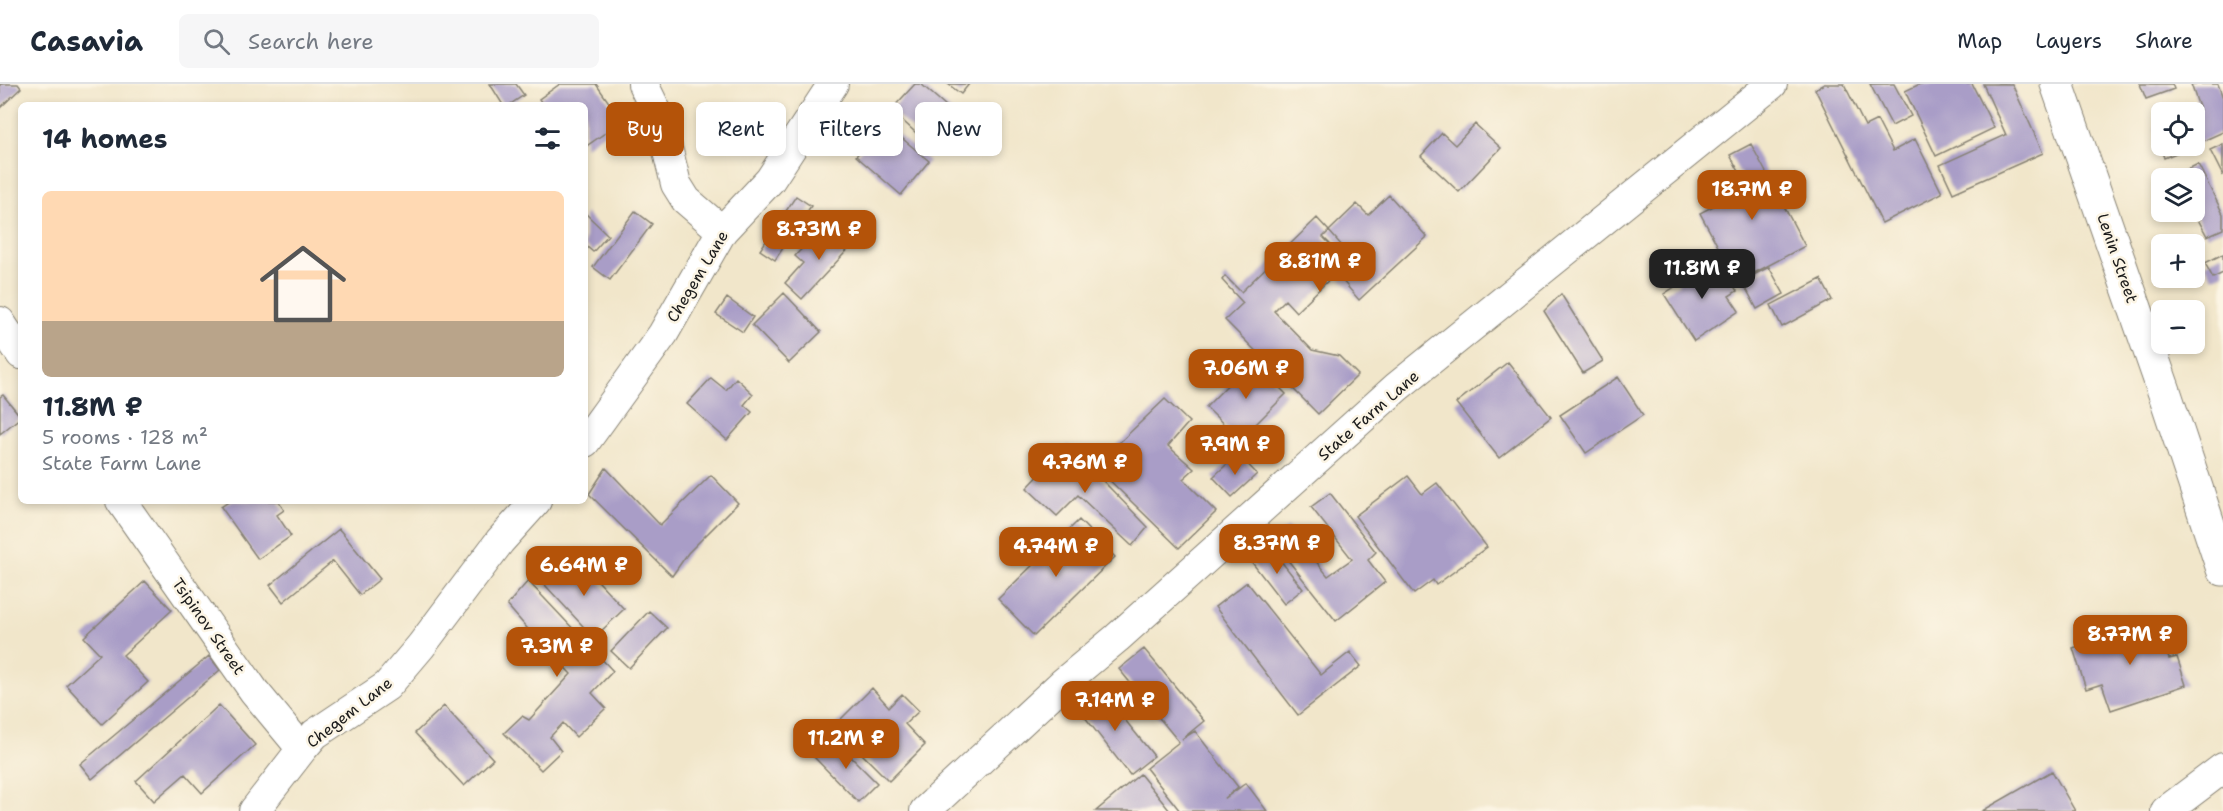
<!DOCTYPE html>
<meta charset="utf-8">
<style>
:root{--surface:#fff;--page:#f6f6f7;--text:#1f2937;--muted:#747a83;--line:#e0e1e3;--accent:#b45309}
body{margin:0;font-family:"Shantell Sans",sans-serif;background:var(--page);color:var(--text);height:100vh;display:flex;flex-direction:column;font-size:22px;white-space:nowrap}
*{box-sizing:border-box;margin:0}
p{font-size:20px;color:var(--muted)}
.icon{flex:none;width:33px;height:33px;fill:none;stroke:currentColor;stroke-width:2;stroke-linecap:round;stroke-linejoin:round}
.map{position:relative;flex:1;overflow:hidden}
.side{position:absolute;left:18px;top:18px;width:570px;height:402px;display:flex;flex-direction:column;background:var(--surface);border-radius:9px;box-shadow:0 3px 9px #0003}
.side>*{flex:none}
.hud{position:absolute;left:606px;top:18px;width:570px;height:54px;display:flex;gap:12px}
.controls{position:absolute;left:2151px;top:18px;display:grid;gap:12px}
.controls a{display:grid;place-items:center;width:54px;height:54px;border-radius:9px;background:var(--surface);box-shadow:0 3px 9px #0003;font-size:30px}
.price{position:absolute;translate:-50% -51px;padding:0 14px;border-radius:12px;background:var(--accent);color:#fff;font-size:20px;line-height:39px;filter:drop-shadow(0 2px 3px #0008)}
.price::after{content:'';position:absolute;left:50%;top:36px;width:18px;height:14px;margin-left:-9px;background:inherit;clip-path:polygon(0 0,100% 0,50% 100%)}
.price.selected{background:#222;color:#fff}
ul{padding:0;list-style:none}
li{display:grid;align-content:center;gap:12px;height:318px;padding:0 24px}
li span{display:grid;place-items:center;height:186px;border-radius:9px;color:#555}
li>.icon{margin-inline-start:auto}
span .icon{width:108px;height:108px;fill:#fffc;stroke-width:1}
li b{font-size:26px}
h2{display:flex;justify-content:space-between;align-items:center;height:72px;padding:0 24px;font-size:26px}
.chip{padding:0 21px;border-radius:9px;background:var(--surface);box-shadow:0 3px 9px #0003;font-size:21px;line-height:54px}
.chip.selected{background:var(--accent);color:#fff}
header{display:flex;align-items:center;gap:36px;box-sizing:border-box;height:84px;padding:0 30px;background:var(--surface);border-bottom:2px solid var(--line)}
header strong{font-size:28px}
nav{display:flex;gap:33px;margin-inline-start:auto;font-size:21px}
.search{width:420px;height:54px;background:var(--page);display:flex;align-items:center;gap:15px;box-sizing:border-box;padding:0 21px;border-radius:9px;color:var(--muted);font-size:22px}
.map>svg:first-child{display:block}
.building{fill:#a99dc7}
.lines{fill:none;stroke-linecap:round;stroke-linejoin:round}
.street-casing{stroke:#868173;stroke-width:32}
.secondary-casing{stroke:#868173;stroke-width:35}
.street{stroke:#fff;stroke-width:30}
.secondary{stroke:#fff;stroke-width:33}
.labels{text-anchor:middle;stroke-width:5;stroke-linejoin:round;paint-order:stroke}
.street-label{font-size:16px;fill:#1c1c1c;stroke:#fcf5e5}
</style>
<header>
<strong>Casavia</strong>
<div class="search"><svg class="icon" aria-label="search" viewBox="0 0 24 24"><circle cx="10" cy="10" r="6"/><path d="M15 15l6 6"/></svg>Search here</div>
<nav><a>Map</a><a>Layers</a><a>Share</a></nav>
</header>
<div class="map">
<svg width="2223" height="727" viewBox="0 0 2223 727">
<rect width="100%" height="100%" fill="#fcf5e5"/>
<filter id="ink" filterUnits="userSpaceOnUse"><feTurbulence type="fractalNoise" baseFrequency=".0167" numOctaves="2"/><feDisplacementMap in="SourceGraphic" scale="12" xChannelSelector="R" yChannelSelector="G"/><feConvolveMatrix kernelMatrix="1 2 1 2 8 2 1 2 1" color-interpolation-filters="sRGB"/></filter>
<filter id="wash" filterUnits="userSpaceOnUse"><feTurbulence type="fractalNoise" baseFrequency=".008" numOctaves="4" result="noise"/><feDisplacementMap in="SourceGraphic" scale="24" xChannelSelector="R" yChannelSelector="G"/><feGaussianBlur stdDeviation="1.35" result="paint"/><feColorMatrix in="noise" values="0 0 0 0 0 0 0 0 0 0 0 0 0 0 0 0 0 1.4 0 .05"/><feComposite in="paint" operator="in"/></filter>
<g filter="url(#wash)">
<rect width="100%" height="100%" fill="#f1e6ca"/>
<g id="blocks">
<path class="building" d="M0,0H18L21,4L0,24Z
M490,0H516L524,11L509,21H503Z
M560,0H596L622,37L585,63V21H543L539,15Z
M915,0H921L954,29L927,59L891,26Z
M948,0H969L961,10Z
M1824,0H1844L1865,42L1877,36L1893,67L1915,55L1942,109L1882,139L1815,5Z
M1870,0H1894L1911,32L1892,42Z
M1920,0H1972L1994,44L1936,72L1905,7Z
M1983,0H2012L2043,69L1953,109L1940,81L2006,51Z
M2140,0H2172L2174,5L2146,15Z
M2191,0H2218L2223,14V48L2194,61V28L2200,26Z
M884,39L929,77L901,111L856,72Z
M1475,40L1501,64L1459,108L1421,72L1442,49L1455,61Z
M2162,41V62H2193L2164,74L2154,44Z
M1751,60L1805,162L1737,198L1700,129L1748,104L1730,71Z
M2223,60V92L2210,66Z
M2198,80L2223,130V145L2207,152L2194,128V94H2178L2176,91Z
M1389,111L1427,153L1359,216L1336,189L1296,228L1285,216L1274,227L1312,266L1339,272L1358,291L1318,330L1225,236L1243,219L1222,196L1225,192L1241,208L1317,134L1329,147L1323,153L1339,169L1343,163L1329,147L1357,120L1368,131Z
M796,112L811,122L775,176L760,166Z
M635,127L652,140L610,196L593,183Z
M585,129L608,151L593,168L585,161Z
M837,141L855,158L802,215L785,199L803,179L795,172L809,157L817,164Z
M2223,170V189L2213,194L2205,179Z
M1709,180L1717,193L1726,189L1737,207L1729,212L1739,227L1694,257L1664,210L1679,200L1675,192L1692,181L1697,188Z
M1769,183L1784,210L1757,225L1742,197Z
M1821,195L1832,216L1782,243L1771,221Z
M784,209L821,248L789,279L752,241Z
M1561,210L1603,277L1583,289L1544,227Z
M727,214L753,233L743,248L716,230Z
M1252,276L1286,310L1240,356L1206,323Z
M1508,278L1551,333L1499,374L1456,319Z
M1618,293L1643,331L1586,369L1560,331Z
M711,294L726,306L736,294L753,310L744,321L752,328L727,356L687,320Z
M3,311L21,333L0,350V313Z
M1165,315L1189,338L1168,362L1194,385L1183,395L1216,428L1179,464L1095,382Z
M1068,361L1148,443L1132,462L1078,411L1057,432L1027,404Z
M1238,370L1257,390L1232,413L1213,393Z
M606,384L660,441L711,391L738,419L688,469L672,492L589,410Z
M1408,392L1422,410L1437,399L1487,463L1436,501L1433,496L1414,510L1355,432Z
M1330,409L1376,468L1368,476L1385,498L1336,537L1272,456L1288,443L1328,492L1352,475L1311,423Z
M230,417H278L284,426L277,431L291,452L258,475L221,423Z
M1079,436L1115,473L1034,552L998,515Z
M339,445L380,495L360,511L333,477L283,518L270,501Z
M1269,462L1303,505L1284,520L1250,476Z
M575,472L624,525L594,554L545,501Z
M145,497L172,526L123,571L148,598L102,640L66,601L100,570L84,553Z
M528,497L613,587L592,609L606,624L576,653L563,639L550,653L561,667L541,686L504,649L522,632L529,636L571,590L550,568L544,574L526,557L533,551L507,521Z
M1247,498L1321,591L1350,568L1361,582L1298,631L1215,523Z
M649,527L667,544L629,584L611,567Z
M2156,537L2169,575L2177,573L2186,601L2111,626L2102,600L2086,605L2073,564Z
M1144,565L1204,637L1182,655L1195,647L1238,703L1224,715L1246,699L1267,727H1180L1146,684L1179,658L1119,585Z
M209,572L220,586L92,695L80,680Z
M872,604L889,623L902,610L919,627L905,640L925,661L889,697L834,642Z
M1100,605L1154,672L1130,691L1077,623Z
M219,621L255,661L202,709L185,690L154,717L136,697Z
M444,622L493,675L464,702L415,649Z
M833,655L877,699L858,718L814,673Z
M2052,687L2075,727H1982Z
M1140,690L1170,727H1096Z"/>
</g>
</g>
<g filter="url(#ink)">
<use href="#blocks" fill-opacity="0" stroke="#868173" stroke-width="1.5"/>
<g class="lines">
<g class="street-casing">
<path id="street" d="M643,0L660,35L676,100L686,116L722,147
M0,238L21,270
M585,358L663,250L722,147L770,96L833,0
M121,417L254,607L302,665
M254,727L302,665L315,650L387,602L421,562L500,457L536,417
M925,727L1063,599L1117,554L1397,303L1772,0
M2166,727L2223,684"/>
</g>
<g class="secondary-casing">
<path id="secondary" d="M2057,0L2164,307L2223,485"/>
</g>
<use href="#street" class="street"/>
<use href="#secondary" class="secondary"/>
</g>
</g>
<g class="labels">
<g class="street-label">
<text transform="translate(2118 174) rotate(71)" y="6">Lenin Street</text>
<text transform="translate(697 192) rotate(-59)" y="6">Chegem Lane</text>
<text transform="translate(1368 331) rotate(-41)" y="6">State Farm Lane</text>
<text transform="translate(209 542) rotate(55)" y="6">Tsipinov Street</text>
<text transform="translate(349 628) rotate(-38)" y="6">Chegem Lane</text>
</g>
</g>
</svg>
<div class="controls">
<a><svg class="icon" aria-label="locate" viewBox="0 0 24 24"><circle cx="12" cy="12" r="6"/><path d="M12 2v4M12 18v4M2 12h4M18 12h4"/></svg></a>
<a><svg class="icon" aria-label="layers" viewBox="0 0 24 24"><path d="M12 4l9 5-9 5-9-5zM3 14l9 5 9-5"/></svg></a>
<a>+</a>
<a>−</a>
</div>
<b class="price" style="left:1752px;top:137px">18.7M ₽</b>
<b class="price" style="left:819px;top:177px">8.73M ₽</b>
<b class="price" style="left:1320px;top:209px">8.81M ₽</b>
<b class="price selected" style="left:1702px;top:216px">11.8M ₽</b>
<b class="price" style="left:1246px;top:316px">7.06M ₽</b>
<b class="price" style="left:1235px;top:392px">7.9M ₽</b>
<b class="price" style="left:1085px;top:410px">4.76M ₽</b>
<b class="price" style="left:1277px;top:491px">8.37M ₽</b>
<b class="price" style="left:1056px;top:494px">4.74M ₽</b>
<b class="price" style="left:584px;top:513px">6.64M ₽</b>
<b class="price" style="left:2130px;top:582px">8.77M ₽</b>
<b class="price" style="left:557px;top:594px">7.3M ₽</b>
<b class="price" style="left:1115px;top:648px">7.14M ₽</b>
<b class="price" style="left:846px;top:686px">11.2M ₽</b>
<div class="hud">
<a class="chip selected">Buy</a>
<a class="chip">Rent</a>
<a class="chip">Filters</a>
<a class="chip">New</a>
</div>
<section class="side">
<h2>14 homes<svg class="icon" aria-label="filters" viewBox="0 0 24 24"><path d="M4 7h16M4 17h16"/><circle cx="9" cy="7" r="2"/><circle cx="15" cy="17" r="2"/></svg></h2>
<ul>
<li><span style="background:linear-gradient(#ffd9b3 70%,#b9a48a 0)"><svg class="icon" aria-label="home" viewBox="0 0 24 24"><path d="M3 11l9-7 9 7M6 9v11h12V9"/></svg></span><div><b>11.8M ₽</b><p>5 rooms · 128 m²</p><p>State Farm Lane</p></div></li>
</ul>
</section>
</div>
